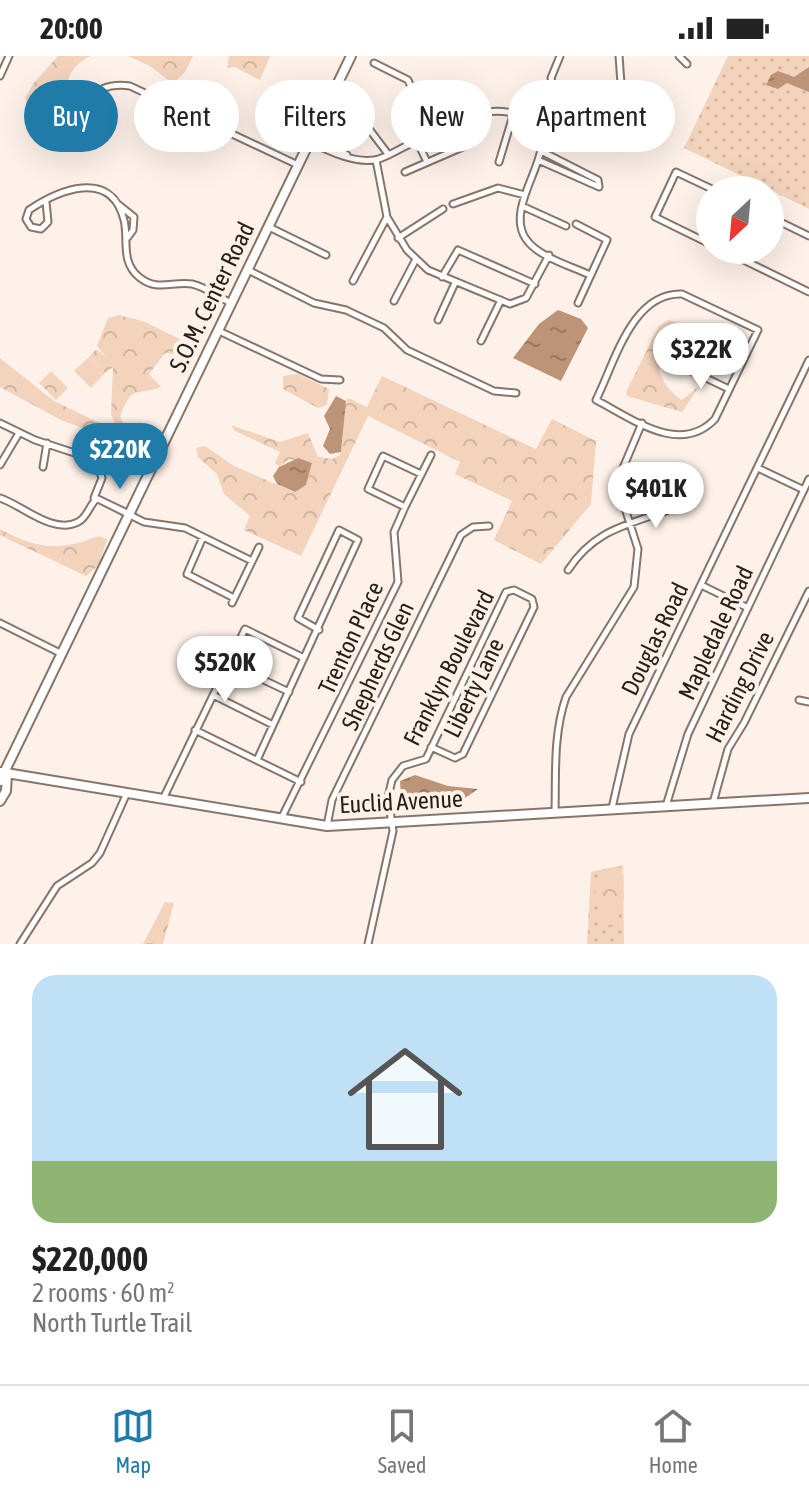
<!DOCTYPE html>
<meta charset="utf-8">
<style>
:root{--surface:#fff;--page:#f6f6f6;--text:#222;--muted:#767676;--line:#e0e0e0;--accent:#1f7ba8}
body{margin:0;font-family:"Asap Condensed",sans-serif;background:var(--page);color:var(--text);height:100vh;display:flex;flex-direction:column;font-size:30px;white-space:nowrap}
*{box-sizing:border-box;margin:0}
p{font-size:26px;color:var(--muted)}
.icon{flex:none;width:44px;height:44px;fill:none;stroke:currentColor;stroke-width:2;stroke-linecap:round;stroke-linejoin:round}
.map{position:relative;height:888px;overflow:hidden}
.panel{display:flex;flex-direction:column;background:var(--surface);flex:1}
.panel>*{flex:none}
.hud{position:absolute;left:24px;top:24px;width:762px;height:72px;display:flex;gap:16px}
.needle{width:52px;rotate:206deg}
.tools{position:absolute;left:696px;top:120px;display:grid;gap:16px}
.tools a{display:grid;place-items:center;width:88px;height:88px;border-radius:50%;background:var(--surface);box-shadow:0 8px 32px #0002;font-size:40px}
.price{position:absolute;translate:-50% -68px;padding:0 18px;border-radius:28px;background:#fff;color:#222;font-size:26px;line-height:52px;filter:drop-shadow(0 2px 4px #0008)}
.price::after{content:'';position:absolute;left:50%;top:48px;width:24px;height:18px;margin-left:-12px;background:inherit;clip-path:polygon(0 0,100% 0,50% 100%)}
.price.on{background:var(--accent);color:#fff}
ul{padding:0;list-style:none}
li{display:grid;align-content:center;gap:16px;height:424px;padding:0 32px}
li span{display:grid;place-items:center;height:248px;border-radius:24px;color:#555}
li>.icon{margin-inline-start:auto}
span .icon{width:144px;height:144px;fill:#fffc;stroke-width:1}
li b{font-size:34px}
.tag{padding:0 28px;border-radius:36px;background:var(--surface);box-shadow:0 8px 32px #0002;font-size:28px;line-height:72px}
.tag.on{background:var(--accent);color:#fff}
.status{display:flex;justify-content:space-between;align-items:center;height:56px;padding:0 40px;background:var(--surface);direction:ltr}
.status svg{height:22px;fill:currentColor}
.menu{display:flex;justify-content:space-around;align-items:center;height:112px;border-top:2px solid var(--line);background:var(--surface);font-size:22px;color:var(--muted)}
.menu a{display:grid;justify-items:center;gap:4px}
.menu .on{color:var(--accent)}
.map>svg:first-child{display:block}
.grass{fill:url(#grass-dots)}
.forest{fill:url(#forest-crowns)}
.pitch{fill:#f3d3bc}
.water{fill:url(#water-ripples)}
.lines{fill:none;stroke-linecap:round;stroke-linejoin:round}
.minor-casing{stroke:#877569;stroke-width:9}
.primary-casing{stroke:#877569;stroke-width:12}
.minor{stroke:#fff;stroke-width:5}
.primary{stroke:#fff;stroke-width:8}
.labels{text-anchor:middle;stroke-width:8;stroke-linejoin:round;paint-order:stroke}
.street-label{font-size:24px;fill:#251e19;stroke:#fdf1e9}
</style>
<div class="status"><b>20:00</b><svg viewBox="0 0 49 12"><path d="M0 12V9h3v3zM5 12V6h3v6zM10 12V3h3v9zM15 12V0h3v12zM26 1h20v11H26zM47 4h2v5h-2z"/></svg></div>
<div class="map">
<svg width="809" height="888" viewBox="0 0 809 888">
<defs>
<pattern id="grass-dots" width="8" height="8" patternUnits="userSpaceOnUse" patternTransform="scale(2)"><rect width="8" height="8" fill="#f3d3bc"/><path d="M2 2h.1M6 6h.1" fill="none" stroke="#d0b5a1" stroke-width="1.8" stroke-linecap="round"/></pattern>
<pattern id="forest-crowns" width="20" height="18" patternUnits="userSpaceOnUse" patternTransform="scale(2)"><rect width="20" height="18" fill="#f3d3bc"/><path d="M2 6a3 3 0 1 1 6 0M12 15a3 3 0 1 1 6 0" fill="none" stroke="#d0b5a1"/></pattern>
<pattern id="water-ripples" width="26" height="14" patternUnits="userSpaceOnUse" patternTransform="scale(2)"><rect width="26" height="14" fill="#bd9477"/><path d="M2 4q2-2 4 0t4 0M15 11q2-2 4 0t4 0" fill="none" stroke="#997861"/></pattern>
</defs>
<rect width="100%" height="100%" fill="#fdf1e9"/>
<path class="grass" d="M728,0H809V153L684,92Z
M623,809L624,888H587L591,816Z"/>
<path class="forest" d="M58,0H91C68,9 67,29 60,50L46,54L33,68L25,42L33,28Z
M128,0H193L185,16L173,28L150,10Z
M229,0H270L260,24L235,11L227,12Z
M119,259L145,266L198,292L192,299L165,297L149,318L161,331C133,341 133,327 120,361L128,376L127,383L121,384L111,358L113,311L105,317L89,301L96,293L106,301L97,290L108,262Z
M669,264L724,281L726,288L722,295L714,296L689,284L668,287C650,307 662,331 682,344L700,329L682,356L627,340L626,336L659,270Z
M0,302L54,345L104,369L103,380L61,364L0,331Z
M51,315L68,332L56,344L39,327Z
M298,318L329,333L327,349L318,352L283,333V320Z
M382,320L536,393L552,363L596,385L591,448L541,508L494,484L512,445L455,418L460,406L368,360L301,500L244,474L250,460L224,438L217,418L198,401L196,392L205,390L234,410L294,436L306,429L312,407L289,403L279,411L275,407L280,396L235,375L231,369L280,386L308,377L318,401L332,403L340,399C346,380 340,360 348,342L367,351Z
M0,473C38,494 60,495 99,480L107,483L99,509L86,520L10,484L0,479Z
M623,809L624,842L616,870L609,871C586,835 591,832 623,809Z
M165,846L174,847L163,888H143Z"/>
<path class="pitch" d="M89,301L105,317L91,332L74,315Z"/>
<path class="water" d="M809,11V36L787,27L778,33L766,29L771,19L778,15L794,21Z
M558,254L581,263L588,272L561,325L513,302L539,268Z
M336,340L346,345L341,396L330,398L323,390L330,373L324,360Z
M298,402L312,407L306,429L295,436L277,428L273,420L279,411Z
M415,719L448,730L478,733L461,745L431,740L401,741L400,725Z"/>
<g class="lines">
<g class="minor-casing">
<path id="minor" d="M619,0C622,31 618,60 648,77
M679,0L687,8
M374,7L408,24L431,77
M0,20L9,0
M553,30L551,22L560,0
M80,51C94,34 108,27 130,30L298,109
M354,53L388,98
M313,79L347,99
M417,85L427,106
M310,86C329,95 353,107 374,104C383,103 394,96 402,92C442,73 482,41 527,62C572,83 500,146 526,183C538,201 571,210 590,219
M538,104L599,131L598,124L541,95
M499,106L514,56
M405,116L472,87
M46,146L48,166L41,173L31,171L26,163L29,154C57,135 111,111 124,164C129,184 120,205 139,221C157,236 172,225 192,228C206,231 218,241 231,247
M453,148L498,132L525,139
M119,149L134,161L133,174L128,181
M522,150L566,170
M387,161L407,194L428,214L510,248L526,242L549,199
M770,161L809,180
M576,168L607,184L578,247
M269,171L326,199
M398,182L443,153
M710,188L655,161L676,116L714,134
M723,194L809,236
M248,214L314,247L346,254L384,272L407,294L494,335L516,337
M442,221L458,194L535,228
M353,225L387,161L376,104
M682,238L758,274L715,363C680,400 633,363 596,344C615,306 632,236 682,238Z
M394,245L416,203
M438,264L455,227
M219,275L321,323L340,324
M481,285L501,244
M685,312L729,333
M0,367L35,384L96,404L102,422L94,442
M0,409L19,377
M43,411L47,387
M758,412L804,434
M421,418L383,400L368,433L405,451L431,399
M0,442C22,449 53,479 78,466C88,461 90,447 97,443
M98,443L144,466L185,472L252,505
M98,443L125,456
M203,481L187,518L234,542
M568,514C595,473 628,469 671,453
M701,529L748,552
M232,547L259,491
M0,567L62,598
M228,607L289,636
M213,639L273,669
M799,644L809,646
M195,674L301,726
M257,704L358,484L339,474L298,562L319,574
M163,743L245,573L304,602
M713,747L728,693L744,667L809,535
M666,750L688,678L809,423
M612,752L629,678L809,304
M555,757C556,718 553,679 566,641L634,531L638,493L622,443L620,419L642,367
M281,763L398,526L394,476L405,451
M327,770L332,744L461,479L473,471L489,470
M20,888L57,830L92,807L100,797L127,737
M368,888L393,775L388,741L392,724L403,710L426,703L506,536L514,534L532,543L534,551L463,698L455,702L431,691"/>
</g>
<g class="primary-casing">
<path id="primary" d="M0,716L327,770L809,742
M0,725L351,0
M0,745L6,735L7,719"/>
</g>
<use href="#minor" class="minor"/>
<use href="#primary" class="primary"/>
</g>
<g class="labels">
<g class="street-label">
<text transform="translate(212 241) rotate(-64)" y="8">S.O.M. Center Road</text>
<text transform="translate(716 577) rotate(-65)" y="8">Mapledale Road</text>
<text transform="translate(351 582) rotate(-65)" y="8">Trenton Place</text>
<text transform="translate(655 583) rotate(-64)" y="8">Douglas Road</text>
<text transform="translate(378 610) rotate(-65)" y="8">Shepherds Glen</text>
<text transform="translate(449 612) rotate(-63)" y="8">Franklyn Boulevard</text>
<text transform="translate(740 631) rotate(-63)" y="8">Harding Drive</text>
<text transform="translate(474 632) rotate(-64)" y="8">Liberty Lane</text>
<text transform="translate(401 746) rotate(-3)" y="8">Euclid Avenue</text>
</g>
</g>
</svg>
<div class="tools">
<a><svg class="needle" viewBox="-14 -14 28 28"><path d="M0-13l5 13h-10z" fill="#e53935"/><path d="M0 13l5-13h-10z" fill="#767676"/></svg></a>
</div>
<b class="price" style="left:701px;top:335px">$322K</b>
<b class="price on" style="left:120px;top:435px">$220K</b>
<b class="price" style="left:656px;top:474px">$401K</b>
<b class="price" style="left:225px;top:648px">$520K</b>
<div class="hud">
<a class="tag on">Buy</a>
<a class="tag">Rent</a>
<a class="tag">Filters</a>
<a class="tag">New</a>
<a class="tag">Apartment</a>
</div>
</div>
<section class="panel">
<ul>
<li><span style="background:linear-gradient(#bfe0f5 75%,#8fb573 0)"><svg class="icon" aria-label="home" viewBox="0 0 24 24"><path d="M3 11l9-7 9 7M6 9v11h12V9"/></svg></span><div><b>$220,000</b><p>2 rooms · 60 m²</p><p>North Turtle Trail</p></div></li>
</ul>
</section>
<nav class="menu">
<a class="on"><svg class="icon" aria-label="map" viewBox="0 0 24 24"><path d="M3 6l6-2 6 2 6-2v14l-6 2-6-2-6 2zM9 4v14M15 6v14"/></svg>Map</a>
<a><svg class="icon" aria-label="saved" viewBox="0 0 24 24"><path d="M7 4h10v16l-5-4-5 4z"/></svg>Saved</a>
<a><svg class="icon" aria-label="home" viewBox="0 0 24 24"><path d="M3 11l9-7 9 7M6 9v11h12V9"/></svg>Home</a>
</nav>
